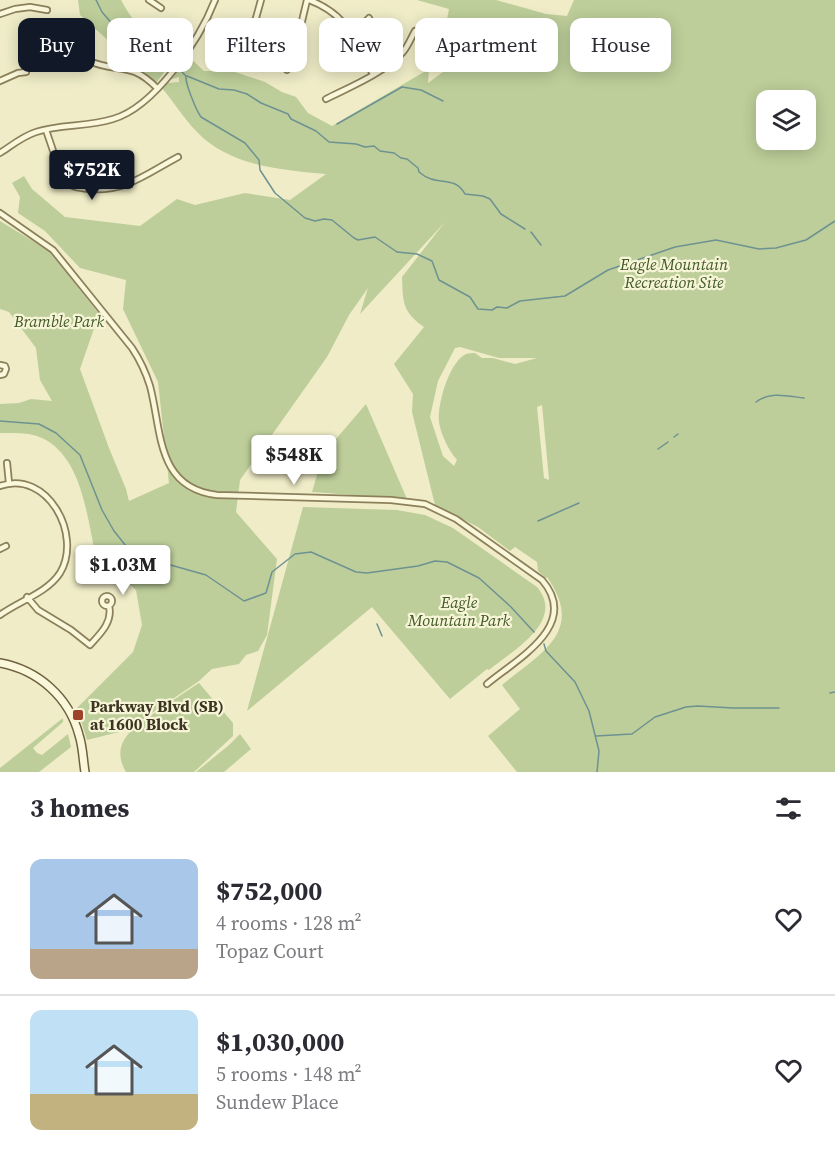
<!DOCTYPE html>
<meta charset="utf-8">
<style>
:root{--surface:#fff;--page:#f2f2f3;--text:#2b2b33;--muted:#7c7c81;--line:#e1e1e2;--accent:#111827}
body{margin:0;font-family:"Source Serif 4",serif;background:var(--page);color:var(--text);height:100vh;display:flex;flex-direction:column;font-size:22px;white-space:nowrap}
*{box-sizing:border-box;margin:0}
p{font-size:20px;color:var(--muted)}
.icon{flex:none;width:33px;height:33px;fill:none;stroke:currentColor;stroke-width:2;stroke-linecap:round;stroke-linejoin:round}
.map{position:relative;height:772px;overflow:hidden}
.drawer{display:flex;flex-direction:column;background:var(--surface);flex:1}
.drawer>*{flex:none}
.banner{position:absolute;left:18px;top:18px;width:800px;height:54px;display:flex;gap:12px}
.tools{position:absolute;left:756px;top:90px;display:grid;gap:12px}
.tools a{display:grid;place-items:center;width:60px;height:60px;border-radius:12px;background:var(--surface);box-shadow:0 3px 15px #0003;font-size:30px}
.price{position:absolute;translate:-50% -51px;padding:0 14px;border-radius:6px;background:#fff;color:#222;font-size:20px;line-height:39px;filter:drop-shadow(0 2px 3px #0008)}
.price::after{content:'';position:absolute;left:50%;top:36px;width:18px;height:14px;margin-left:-9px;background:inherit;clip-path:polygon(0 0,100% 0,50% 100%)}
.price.current{background:var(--accent);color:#fff}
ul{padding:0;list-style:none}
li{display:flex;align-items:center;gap:18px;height:150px;padding:0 30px}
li+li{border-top:2px solid var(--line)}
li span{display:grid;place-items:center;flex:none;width:168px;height:120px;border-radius:12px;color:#555}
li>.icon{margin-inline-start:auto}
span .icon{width:72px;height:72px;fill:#fffc;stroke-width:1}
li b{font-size:26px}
h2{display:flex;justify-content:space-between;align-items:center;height:72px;padding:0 30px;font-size:26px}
.chip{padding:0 21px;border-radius:12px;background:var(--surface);box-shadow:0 3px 15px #0003;font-size:21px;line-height:54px}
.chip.current{background:var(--accent);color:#fff}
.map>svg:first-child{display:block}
.green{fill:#bdce9a;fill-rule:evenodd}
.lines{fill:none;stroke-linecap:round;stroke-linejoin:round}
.stream{stroke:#6e9291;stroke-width:1.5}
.street-casing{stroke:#8c805c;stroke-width:8}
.secondary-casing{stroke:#6e613f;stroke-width:10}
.street{stroke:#faf7db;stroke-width:4.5}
.secondary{stroke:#faf7db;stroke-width:7}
.poi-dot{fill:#9c432a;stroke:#f7f5d7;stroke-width:2}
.labels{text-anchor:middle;stroke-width:4.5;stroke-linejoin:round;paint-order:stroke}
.park-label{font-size:16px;font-style:italic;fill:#415926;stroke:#f7f5d7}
.poi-label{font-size:16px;font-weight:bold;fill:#3c3420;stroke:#f7f5d7;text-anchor:start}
</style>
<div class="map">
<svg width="835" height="772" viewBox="0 0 835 772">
<rect width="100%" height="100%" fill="#efecc7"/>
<path class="green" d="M78,0H121C136,28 151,40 180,52L156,83L140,69L115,64L121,52L80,15Z
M417,0H496L546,14L567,16L574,0H835V772H517L488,736L520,709L502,685C540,653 586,632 547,577L546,578L538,571L537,562L515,547L510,551L478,527L435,505L412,412L413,394L394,364L424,327C402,312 403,301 402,277L445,222L360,314L368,288L349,315L327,357L240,480L236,512L277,559L267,635L258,651L246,655L239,664L212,669L199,681L127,730L87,740L77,708L133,652L142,625L136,590L106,562L96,557C87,518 83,462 46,440C33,432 15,433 0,433V404L19,403L31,399L52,401L40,380L36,348L9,312L0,309V221L49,251L99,314L80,369L109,448L126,489L129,501L169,483L158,382L123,309L126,280L80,268L45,231L18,213L20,197L12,183L24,176L32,189L65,217L140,226L177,199L195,205L245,193L290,200L326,174C282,170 229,166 197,132C184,119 174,102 162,88L167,83L179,82V77L169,80L189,57L204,71H232L265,82L282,92L296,97L308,113L332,126L429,69L428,83L443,72L449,61L451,48L445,30L449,9ZM766,100H806V140H766ZM460,347L499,358H537L515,364L493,358H482L475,353C472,353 469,353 466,354C449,362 437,405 439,422C441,435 449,451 457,460L454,466L443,456L430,417L438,381L455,348ZM542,405L549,479V480L544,478L537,407Z
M366,404L407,499L312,492L323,454Z
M303,507L397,510L425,515L453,528L537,587C566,621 512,651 489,670L487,669L450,699L372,607L247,711Z
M199,683L233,723V736L194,772H126C108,741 137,725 159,710C172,701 185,692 199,683Z
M63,718V722L33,748L37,753L42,755L68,734L71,747L39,772H0V768Z
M240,734L251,749L224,772H196L229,745Z"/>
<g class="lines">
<path class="stream" d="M96,0L102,12L126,40L166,60
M182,72L186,76C185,83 196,110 201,117L245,143L259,160L260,170L275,193L305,218L315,221L324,219L332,220L354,238L358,240L375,237L397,252L417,254L432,261L439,280L470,297L478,309L492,310L497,307L507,308L520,301L565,296L608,270L675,247L716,240L759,249L776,248L806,240L835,221
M187,76L219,89L234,90L247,94L261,103L288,114L291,119L316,131L329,142L356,144L365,147L374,146L380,151L394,153L401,158L407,159L418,168L419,172C437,188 454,174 465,194L483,196L490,199L501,214L525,229
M337,124L402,87L421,90L443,101
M531,232L541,245
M756,402C770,391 787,396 804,398
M0,421L39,424L56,433L80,455L102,510L114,531L130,551L147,563L155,566L167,564L206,575L244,601L266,593L272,572L295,554L311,552L356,572L367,573L418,566L435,561L447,562L479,578L511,607L534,632
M674,437L678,434
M658,449L668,442
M538,521L579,503
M377,624L382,636
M544,644L546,651L575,682L589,711L599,751L597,772
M830,693L835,692
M596,736L632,734L655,717L686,707L698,706L733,708H779"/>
<g class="street-casing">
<path id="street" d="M149,0L161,8
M309,0C349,15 353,40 373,74
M0,14L15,9L30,7L47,10
M352,35L369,18
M243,46L256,18L261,0
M89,61C119,74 129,60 157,88
M287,70L297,42L307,0
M0,81L18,73L26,72
M326,99C352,86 384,73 403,52C408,46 411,38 415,31
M46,130L63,180C71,187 78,188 89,189C126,192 146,174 178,157
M0,153C11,146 23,136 36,132C60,124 88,127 113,119C155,107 200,39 215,0
M0,213L53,250L132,348C140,360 146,373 150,386C162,431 156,488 217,495L391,500L425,504L456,519L542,580C581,625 517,659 487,684
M0,365L5,366L6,369L4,374L0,375
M7,463L9,483
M0,486C47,469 83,535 60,573C47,593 19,601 0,615
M0,549L6,546
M102 601a5 5 0 1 1 10 0a5 5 0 1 1-10 0Z
M27,597L38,610L71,630L90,645C100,634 113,622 109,606"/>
</g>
<g class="secondary-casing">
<path id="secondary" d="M0,663C38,670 69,697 79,735C83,747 83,760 85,772"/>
</g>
<use href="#street" class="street"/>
<use href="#secondary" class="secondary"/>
</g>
<rect class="poi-dot" x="72" y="709" width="12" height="12" rx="3"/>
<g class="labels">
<g class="park-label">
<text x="674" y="270">Eagle Mountain<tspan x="674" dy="18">Recreation Site</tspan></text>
<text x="59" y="327">Bramble Park</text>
<text x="459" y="608">Eagle<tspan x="459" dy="18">Mountain Park</tspan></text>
</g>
<g class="poi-label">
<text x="90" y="712">Parkway Blvd (SB)<tspan x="90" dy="18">at 1600 Block</tspan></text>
</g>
</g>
</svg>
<div class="tools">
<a><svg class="icon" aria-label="layers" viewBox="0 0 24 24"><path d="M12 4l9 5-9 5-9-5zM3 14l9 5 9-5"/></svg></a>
</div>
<b class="price current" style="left:92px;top:201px">$752K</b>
<b class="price" style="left:294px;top:486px">$548K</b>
<b class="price" style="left:123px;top:596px">$1.03M</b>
<div class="banner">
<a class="chip current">Buy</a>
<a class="chip">Rent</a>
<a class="chip">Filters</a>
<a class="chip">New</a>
<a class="chip">Apartment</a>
<a class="chip">House</a>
</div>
</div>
<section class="drawer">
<h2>3 homes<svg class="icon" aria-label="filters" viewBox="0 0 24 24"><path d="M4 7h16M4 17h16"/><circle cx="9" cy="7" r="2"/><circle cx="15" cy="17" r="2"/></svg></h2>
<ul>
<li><span style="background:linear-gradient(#a9c7e8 75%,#b9a48a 0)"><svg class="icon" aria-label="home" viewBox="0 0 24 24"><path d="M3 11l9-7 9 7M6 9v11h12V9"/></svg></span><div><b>$752,000</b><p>4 rooms · 128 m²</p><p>Topaz Court</p></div><svg class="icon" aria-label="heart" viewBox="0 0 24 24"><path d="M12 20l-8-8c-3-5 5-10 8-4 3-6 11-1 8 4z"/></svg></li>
<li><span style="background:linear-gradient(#bfe0f5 70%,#c2b280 0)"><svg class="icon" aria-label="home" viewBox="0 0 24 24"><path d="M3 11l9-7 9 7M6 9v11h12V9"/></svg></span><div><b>$1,030,000</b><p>5 rooms · 148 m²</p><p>Sundew Place</p></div><svg class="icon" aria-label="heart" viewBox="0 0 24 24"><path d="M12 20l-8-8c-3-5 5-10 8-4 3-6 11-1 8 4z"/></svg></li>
</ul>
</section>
